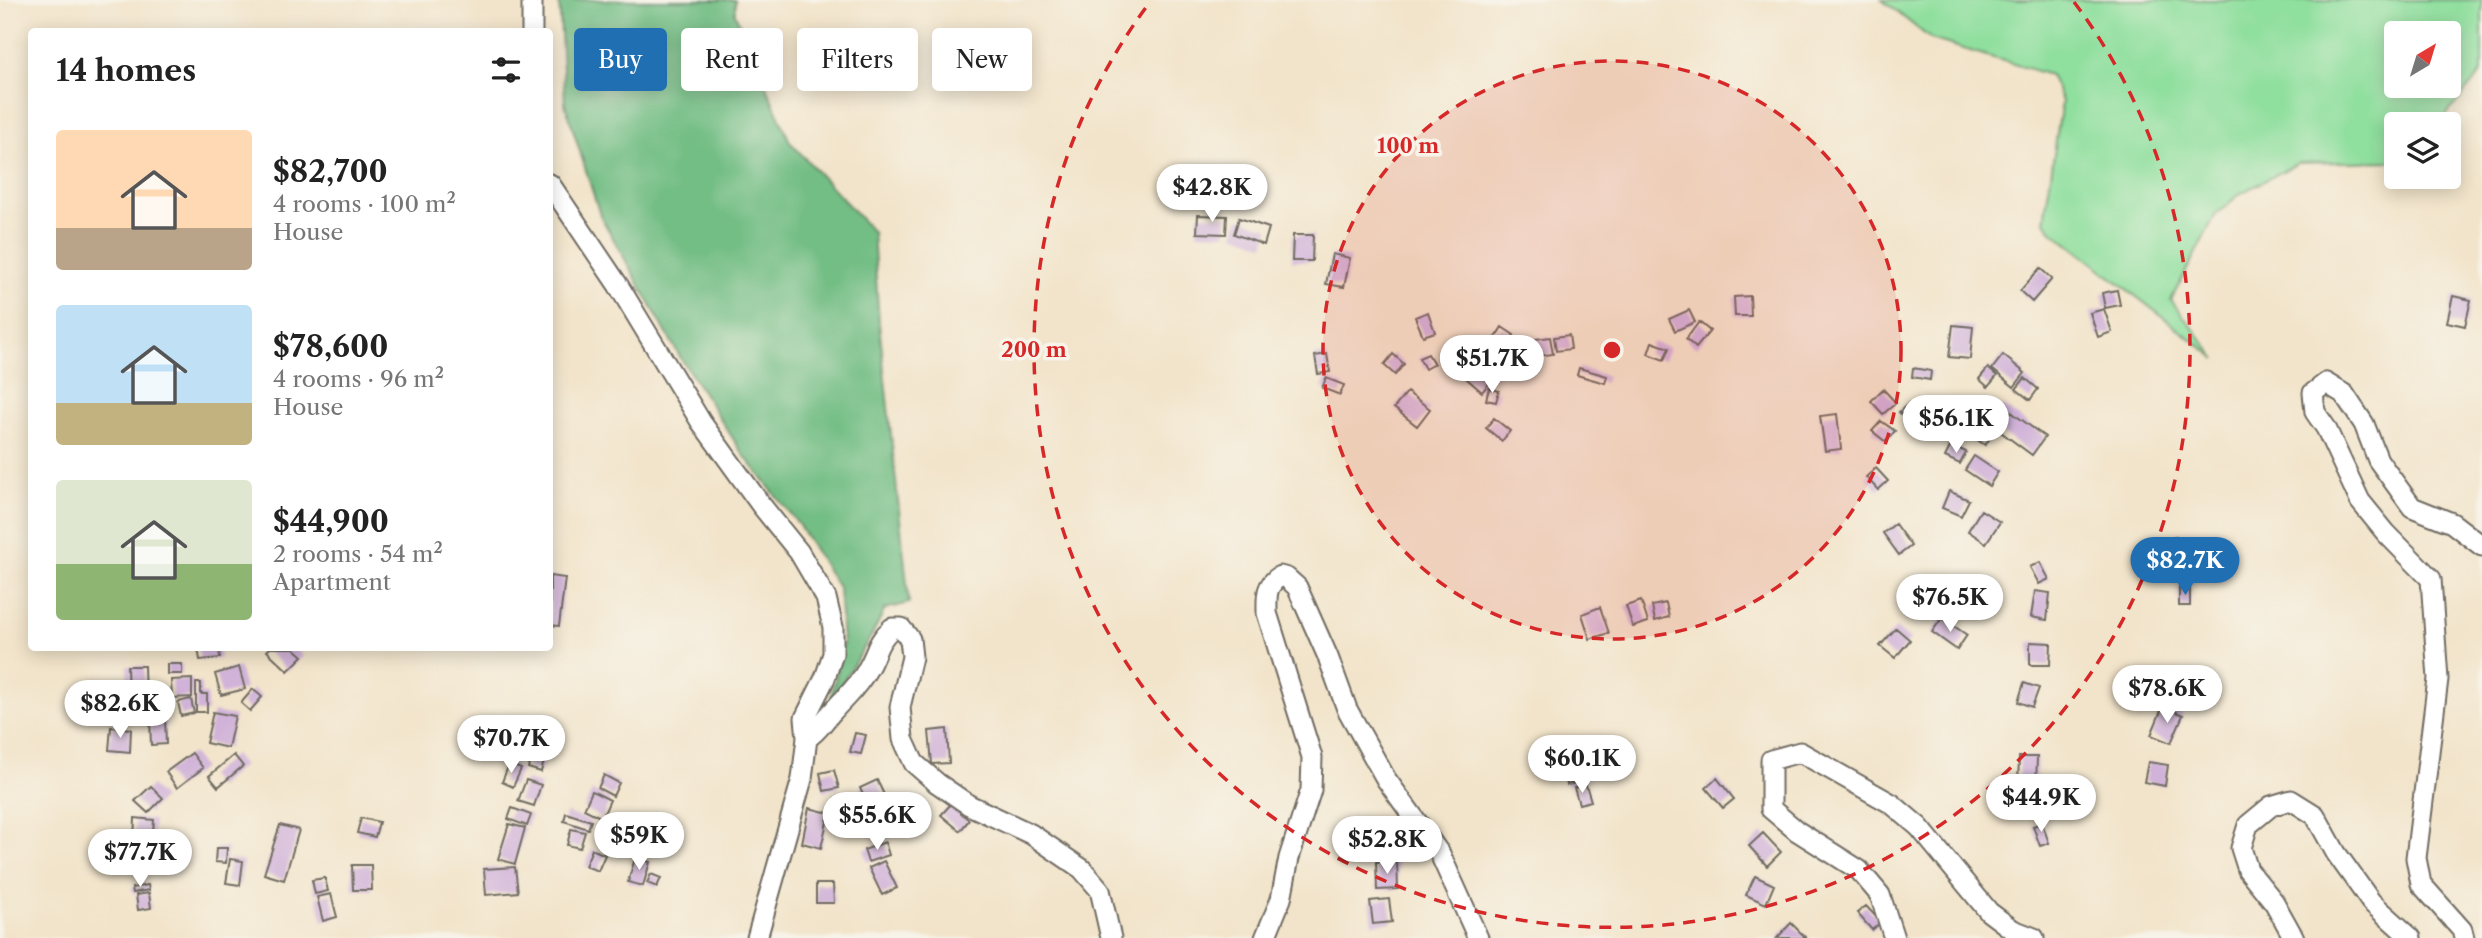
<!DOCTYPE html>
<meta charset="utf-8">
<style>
:root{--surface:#fff;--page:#f2f2f2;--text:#222;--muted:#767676;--accent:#1f6fb2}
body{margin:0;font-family:"Libre Caslon Text",serif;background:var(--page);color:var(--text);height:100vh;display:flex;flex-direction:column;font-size:26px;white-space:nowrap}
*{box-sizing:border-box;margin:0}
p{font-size:23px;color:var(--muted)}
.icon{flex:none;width:38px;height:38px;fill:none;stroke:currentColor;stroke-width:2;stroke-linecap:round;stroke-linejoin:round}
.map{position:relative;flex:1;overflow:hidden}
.details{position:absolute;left:28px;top:28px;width:525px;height:623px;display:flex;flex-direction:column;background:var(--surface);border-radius:7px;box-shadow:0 4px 18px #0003}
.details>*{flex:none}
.banner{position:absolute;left:574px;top:28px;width:665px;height:63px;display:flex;gap:14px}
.needle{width:46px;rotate:38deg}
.buttons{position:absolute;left:2384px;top:21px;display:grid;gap:14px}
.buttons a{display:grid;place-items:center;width:77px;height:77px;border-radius:7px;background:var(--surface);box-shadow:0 4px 18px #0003;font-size:35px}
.price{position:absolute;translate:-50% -60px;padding:0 16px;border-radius:24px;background:#fff;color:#222;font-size:23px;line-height:46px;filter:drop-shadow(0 2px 4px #0008)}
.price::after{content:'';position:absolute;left:50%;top:42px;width:21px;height:16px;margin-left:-10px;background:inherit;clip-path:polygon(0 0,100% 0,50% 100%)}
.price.active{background:var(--accent);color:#fff}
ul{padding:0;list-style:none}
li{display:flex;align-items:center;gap:21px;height:175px;padding:0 28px}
li span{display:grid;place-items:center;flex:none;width:196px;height:140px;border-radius:7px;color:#555}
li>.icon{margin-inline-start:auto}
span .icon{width:84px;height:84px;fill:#fffc;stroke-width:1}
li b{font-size:30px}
h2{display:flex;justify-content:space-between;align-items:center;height:84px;padding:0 28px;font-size:30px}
.pill{padding:0 24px;border-radius:7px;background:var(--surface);box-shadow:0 4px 18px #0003;font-size:24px;line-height:63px}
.pill.active{background:var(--accent);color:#fff}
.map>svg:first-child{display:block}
.green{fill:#8fdf9e;stroke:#5d8564;stroke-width:2;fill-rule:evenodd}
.forest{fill:#73be85;stroke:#4f7458;stroke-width:2}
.building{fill:#d1b3d9}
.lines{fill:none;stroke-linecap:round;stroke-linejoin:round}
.minor-casing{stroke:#716c63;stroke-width:23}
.minor{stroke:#fff;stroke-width:19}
.ring{fill:none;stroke:#d62828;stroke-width:3.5;stroke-dasharray:12 9}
.centre{fill:#d62828;stroke:#f7f3e8;stroke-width:3.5}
.ring-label{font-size:21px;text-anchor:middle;font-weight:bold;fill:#d62828;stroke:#f7f3e8;stroke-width:7;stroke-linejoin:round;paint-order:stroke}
</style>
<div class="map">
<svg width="2482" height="938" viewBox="0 0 2482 938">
<rect width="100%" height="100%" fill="#f7f3e8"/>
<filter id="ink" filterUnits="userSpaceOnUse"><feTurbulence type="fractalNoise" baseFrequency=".0143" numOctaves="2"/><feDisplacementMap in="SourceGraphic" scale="14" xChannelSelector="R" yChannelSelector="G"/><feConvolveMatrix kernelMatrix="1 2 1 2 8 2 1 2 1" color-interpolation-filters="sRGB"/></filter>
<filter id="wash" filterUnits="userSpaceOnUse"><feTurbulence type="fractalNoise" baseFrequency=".00686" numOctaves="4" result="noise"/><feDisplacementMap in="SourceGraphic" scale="28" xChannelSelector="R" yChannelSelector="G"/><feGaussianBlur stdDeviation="1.57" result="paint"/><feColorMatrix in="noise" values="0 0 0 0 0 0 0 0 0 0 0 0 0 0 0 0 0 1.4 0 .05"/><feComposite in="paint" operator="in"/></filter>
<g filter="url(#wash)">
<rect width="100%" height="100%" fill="#f2e4ca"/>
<path class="green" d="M1882,0H2482V72L2439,124H2396V159L2392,161L2298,163L2241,193L2216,214L2171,300L2217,359L2053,232L2044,221L2062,101L2050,75L1931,39ZM2396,33H2448V86H2396Z"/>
<path class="forest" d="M559,0H735V14L790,142L873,232L879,323L909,603L885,609L872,635L830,702L843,643L839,589L798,524L743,454L680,357L600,215L565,104Z"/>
<g id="blocks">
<path class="building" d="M1198,215L1227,216L1226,234L1197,233Z
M1239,218L1269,228L1264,245L1234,234Z
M1293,235H1313L1312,261H1292Z
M1332,254L1350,258L1344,287L1326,284Z
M2040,268L2052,279L2032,302L2020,291Z
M2117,290L2120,305L2105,308L2102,293Z
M1750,296L1751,316H1735L1734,297Z
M2453,296L2471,300L2465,326L2447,322Z
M2104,309L2112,332L2098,337L2090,313Z
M1689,310L1695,322L1675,331L1669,319Z
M1428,312L1435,332L1423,336L1415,317Z
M1699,322L1710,331L1696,348L1686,339Z
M1953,325L1973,327L1970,359L1949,357Z
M1502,327L1514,335L1504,351L1492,343Z
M1569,335L1571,349L1556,351L1554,337Z
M1550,337L1553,354L1522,358L1520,341Z
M1652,342L1669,348L1664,360L1648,354Z
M1452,345L1462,365L1452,370L1442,350Z
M1327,354L1330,372L1318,374L1315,356Z
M1393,354L1404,364L1395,375L1384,365Z
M1428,354L1434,364L1425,369L1419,358Z
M2003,355L2025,373L2014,387L1992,369Z
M1467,363L1490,382L1482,392L1459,372Z
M1579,368L1607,376L1605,383L1577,375Z
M1913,368L1931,371L1930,380L1912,377Z
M1988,368L1997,376L1988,387L1979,379Z
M1326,378L1344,385L1340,395L1322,388Z
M2025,378L2038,389L2030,400L2016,389Z
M1489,388L1499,391L1496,402L1486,400Z
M1883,389L1896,403L1883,414L1871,401Z
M1407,392L1430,409L1417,426L1394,408Z
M1909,403L1926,421L1916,430L1899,412Z
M2003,406L2045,437L2032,455L1990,424Z
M1964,408L1978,419L1966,434L1952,424Z
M1837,414L1841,449L1825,451L1820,416Z
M1494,418L1510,431L1502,441L1486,428Z
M1979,420L1995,431L1985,445L1969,434Z
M1881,421L1895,431L1886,442L1872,431Z
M1951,445L1966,452L1960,464L1945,457Z
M1974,456L1998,472L1989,486L1965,470Z
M1876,468L1888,481L1878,490L1866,477Z
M1949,491L1969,500L1961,516L1942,508Z
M1981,510L2000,522L1986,543L1968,531Z
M1895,524L1911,546L1899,555L1883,533Z
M2176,536L2185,548L2174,556L2165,544Z
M2192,561L2199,574L2185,581L2179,567Z
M2040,562L2049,579L2039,584L2030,567Z
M550,576L565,578L559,626L550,625Z
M2190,587V606H2179V588Z
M2035,591L2050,593L2047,620L2031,617Z
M1641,601L1648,622L1633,627L1626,606Z
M1666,603L1669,617L1655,621L1652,606Z
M1600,607L1609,633L1590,639L1582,614Z
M1942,618L1967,635L1957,650L1932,632Z
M1896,628L1910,640L1895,658L1880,646Z
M2030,642L2051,643L2050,665H2030Z
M198,648H219L220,658L200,660Z
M270,648H294L303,656L288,671L267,651Z
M167,664H182V674H167Z
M127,666H144L145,698L128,699Z
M239,667L245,689L221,695L215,674Z
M192,679V697L172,698L171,680Z
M196,683H201V694H207V712H196Z
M2024,683L2039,688L2032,707L2018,702Z
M253,689L262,697L250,711L241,703Z
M191,699L194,713L181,716L178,702Z
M2163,706L2183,715L2171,743L2151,735Z
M213,712L235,716L228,748L206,743Z
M165,717L166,744L151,745L150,718Z
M111,727L131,729L130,752L109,750Z
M947,729L949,763L932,764L929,731Z
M855,733L866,735L861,754L850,752Z
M192,753L203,768L177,788L166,772Z
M532,753L545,757L541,772L528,768Z
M1578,754L1584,781L1567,785L1561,758Z
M234,755L243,766L218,787L209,776Z
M2019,757H2037L2036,785H2018Z
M2148,762L2168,765L2165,786L2144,782Z
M509,764L521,769L513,787L502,782Z
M834,770L839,788L824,791L820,773Z
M604,775L619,783L613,796L598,788Z
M1717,778L1734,799L1723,808L1706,788Z
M526,780L541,785L534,806L518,801Z
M877,780L886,799L868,807L860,788Z
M1586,785L1591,801L1579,804L1574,788Z
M151,786L163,798L148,813L135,801Z
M592,791L610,800L602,818L584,809Z
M846,795L852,814L841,817L835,798Z
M951,804L969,820L960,831L941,815Z
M512,808L531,815L527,826L508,819Z
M809,808L829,813L821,848L802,843Z
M566,813L591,821L588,829L564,821Z
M135,818L154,820L152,845L134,843Z
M361,818L379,822L375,837L357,833Z
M2042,823L2049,843L2040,846L2033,826Z
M509,824L525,828L515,864L498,859Z
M280,825L299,830L284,880L264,874Z
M571,829L585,832L580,848L567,845Z
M1763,833L1781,852L1767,866L1749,846Z
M885,842L889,855L868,862L864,850Z
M216,848H227L226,863L215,862Z
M592,849L605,855L598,871L585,866Z
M635,858L650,862L643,886L628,882Z
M230,859L243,861L240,885L226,883Z
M884,861L897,888L882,895L869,868Z
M1397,861L1398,889L1377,890L1376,862Z
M352,865H371L372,890H353Z
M515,867L518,892L486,895L484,869Z
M651,874L661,878L657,887L647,883Z
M1755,876L1774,885L1766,904L1746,895Z
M325,878L328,891L315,894L312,880Z
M816,884H833L834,903H816Z
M148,885L149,890L133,893L132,888Z
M149,893L151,908L138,910L136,895Z
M331,894L337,917L323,921L317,897Z
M1389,899L1392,922L1373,924L1370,901Z
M1866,906L1881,922L1872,930L1857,913Z
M1791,923L1806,938H1777Z"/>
</g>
</g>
<g filter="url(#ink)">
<use href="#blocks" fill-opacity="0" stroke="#716c63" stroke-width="2"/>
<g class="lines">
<g class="minor-casing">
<path id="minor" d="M532,0V32
M550,184L618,285L701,422L761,505L799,552L826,598L833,627V654L825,678L805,718L807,738L802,779L757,938
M807,738C819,731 823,721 833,711C846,696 857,688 867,670C878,652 875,644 892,628H901L910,639L912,657L900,707L903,739L914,763L937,783L969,805L1031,834L1082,869L1100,890L1111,938
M1265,938L1281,899L1289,858L1311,790L1312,757L1267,613C1267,596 1265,586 1280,576L1287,578L1297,587L1328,657L1347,709L1386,779L1440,854L1478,938
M1894,938L1880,895L1859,870L1797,831L1771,809V760L1800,752L1892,804L1919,827L1989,912L2013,930L2034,938
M2294,938L2274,902L2248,870L2241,848L2248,825L2271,806L2291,800L2315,815L2336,853L2371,902L2411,938
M2464,938L2462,930L2421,884L2416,858L2438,679L2431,579L2386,533L2360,501L2326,428L2315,412L2313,393L2326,383L2344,394L2364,424L2378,460L2412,507L2452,523L2482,546"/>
</g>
<use href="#minor" class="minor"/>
</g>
</g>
<circle cx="1612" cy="350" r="289" fill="#d62828" fill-opacity=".12"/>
<g class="ring">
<circle cx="1612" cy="350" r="289"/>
<path d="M2074 2A578 578 0 1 1 1150 2"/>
</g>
<circle cx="1612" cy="350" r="10" class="centre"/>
<g class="ring-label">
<text x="1408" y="153">100 m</text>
<text x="1034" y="357">200 m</text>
</g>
</svg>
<div class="buttons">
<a><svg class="needle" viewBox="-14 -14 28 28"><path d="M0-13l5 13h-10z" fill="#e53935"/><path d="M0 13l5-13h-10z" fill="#767676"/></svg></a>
<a><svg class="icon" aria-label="layers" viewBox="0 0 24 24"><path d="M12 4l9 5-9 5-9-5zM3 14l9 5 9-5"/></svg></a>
</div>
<b class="price" style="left:1212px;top:224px">$42.8K</b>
<b class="price" style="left:1492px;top:395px">$51.7K</b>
<b class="price" style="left:1956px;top:455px">$56.1K</b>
<b class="price active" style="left:2185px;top:597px">$82.7K</b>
<b class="price" style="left:1950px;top:634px">$76.5K</b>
<b class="price" style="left:2167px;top:725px">$78.6K</b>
<b class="price" style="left:120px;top:740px">$82.6K</b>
<b class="price" style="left:511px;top:775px">$70.7K</b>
<b class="price" style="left:1582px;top:795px">$60.1K</b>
<b class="price" style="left:2041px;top:834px">$44.9K</b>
<b class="price" style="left:877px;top:852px">$55.6K</b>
<b class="price" style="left:639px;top:872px">$59K</b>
<b class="price" style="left:1387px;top:876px">$52.8K</b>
<b class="price" style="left:140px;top:889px">$77.7K</b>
<div class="banner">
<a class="pill active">Buy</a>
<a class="pill">Rent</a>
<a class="pill">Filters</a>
<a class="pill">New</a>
</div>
<section class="details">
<h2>14 homes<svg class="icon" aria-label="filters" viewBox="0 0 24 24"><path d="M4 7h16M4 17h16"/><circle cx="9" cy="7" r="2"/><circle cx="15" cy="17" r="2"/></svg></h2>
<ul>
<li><span style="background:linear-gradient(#ffd9b3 70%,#b9a48a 0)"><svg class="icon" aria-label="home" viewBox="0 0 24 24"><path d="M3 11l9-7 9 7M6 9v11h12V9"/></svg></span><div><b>$82,700</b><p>4 rooms · 100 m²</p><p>House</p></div></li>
<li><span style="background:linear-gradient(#bfe0f5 70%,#c2b280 0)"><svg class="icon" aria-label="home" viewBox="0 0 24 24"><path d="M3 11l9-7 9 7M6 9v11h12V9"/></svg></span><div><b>$78,600</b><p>4 rooms · 96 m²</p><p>House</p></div></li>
<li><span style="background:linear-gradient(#dfe7d0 60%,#8fb573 0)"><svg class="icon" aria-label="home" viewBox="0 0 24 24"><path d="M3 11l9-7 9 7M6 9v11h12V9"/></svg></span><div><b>$44,900</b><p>2 rooms · 54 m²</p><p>Apartment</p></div></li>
</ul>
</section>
</div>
